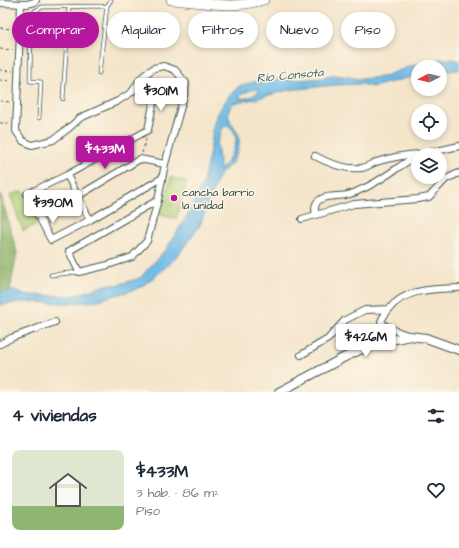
<!DOCTYPE html>
<html lang="es">
<meta charset="utf-8">
<style>
:root{--surface:#fff;--page:#f2f2f3;--text:#1f2937;--muted:#747a83;--accent:#b5179e}
body{margin:0;font-family:"Architects Daughter",sans-serif;background:var(--page);color:var(--text);height:100vh;display:flex;flex-direction:column;font-size:15px;white-space:nowrap}
*{box-sizing:border-box;margin:0}
p{font-size:13px;color:var(--muted)}
.icon{flex:none;width:22px;height:22px;fill:none;stroke:currentColor;stroke-width:2;stroke-linecap:round;stroke-linejoin:round}
.map{position:relative;height:392px;overflow:hidden}
.sheet{display:flex;flex-direction:column;background:var(--surface);flex:1}
.sheet>*{flex:none}
.banner{position:absolute;left:12px;top:12px;width:435px;height:36px;display:flex;gap:8px}
.needle{width:26px;rotate:263deg}
.fabs{position:absolute;left:411px;top:60px;display:grid;gap:8px}
.fabs a{display:grid;place-items:center;width:36px;height:36px;border-radius:50%;background:var(--surface);box-shadow:0 2px 6px #0003;font-size:20px}
.price{position:absolute;translate:-50% -34px;padding:0 9px;border-radius:4px;background:#fff;color:#222;font-size:13px;line-height:26px;filter:drop-shadow(0 1px 2px #0008)}
.price::after{content:'';position:absolute;left:50%;top:24px;width:12px;height:9px;margin-left:-6px;background:inherit;clip-path:polygon(0 0,100% 0,50% 100%)}
.price.active{background:var(--accent);color:#fff}
ul{padding:0;list-style:none}
li{display:flex;align-items:center;gap:12px;height:100px;padding:0 12px}
li span{display:grid;place-items:center;flex:none;width:112px;height:80px;border-radius:8px;color:#555}
li>.icon{margin-inline-start:auto}
span .icon{width:48px;height:48px;fill:#fffc;stroke-width:1}
li b{font-size:17px}
h2{display:flex;justify-content:space-between;align-items:center;height:48px;padding:0 12px;font-size:17px}
.tag{padding:0 14px;border-radius:18px;background:var(--surface);box-shadow:0 2px 6px #0003;font-size:14px;line-height:36px}
.tag.active{background:var(--accent);color:#fff}
.map>svg:first-child{display:block}
.green{fill:#aaca72;stroke:#648453}
.forest{fill:#87ae64;stroke:#53764c}
.water{fill:#6ebae7;stroke:#467c8e;fill-rule:evenodd}
.lines{fill:none;stroke-linecap:round;stroke-linejoin:round}
.service-casing{stroke:#3f564b;stroke-width:4.5}
.minor-casing{stroke:#3f564b;stroke-width:8}
.secondary-casing{stroke:#3f564b;stroke-width:10}
.primary-casing{stroke:#3f564b;stroke-width:10}
.path{stroke:#3f564b;stroke-width:1;stroke-dasharray:3 3;stroke-linecap:butt}
.service{stroke:#fff;stroke-width:3}
.minor{stroke:#fff;stroke-width:6}
.secondary{stroke:#fff;stroke-width:8}
.primary{stroke:#fff;stroke-width:9}
.poi-dot{fill:#b5179e;stroke:#fcf5e5;stroke-width:1.5}
.labels{text-anchor:middle;stroke-width:3;stroke-linejoin:round;paint-order:stroke}
.poi-label{font-size:11px;fill:#1f3d34;stroke:#fcf5e5;text-anchor:start}
.water-label{font-size:12px;font-style:italic;fill:#335c61;stroke:#fcf5e5}
</style>
<div class="map">
<svg width="459" height="392" viewBox="0 0 459 392">
<rect width="100%" height="100%" fill="#fcf5e5"/>
<filter id="ink" filterUnits="userSpaceOnUse"><feTurbulence type="fractalNoise" baseFrequency=".025" numOctaves="2"/><feDisplacementMap in="SourceGraphic" scale="8" xChannelSelector="R" yChannelSelector="G"/><feConvolveMatrix kernelMatrix="1 2 1 2 8 2 1 2 1" color-interpolation-filters="sRGB"/></filter>
<filter id="wash" filterUnits="userSpaceOnUse"><feTurbulence type="fractalNoise" baseFrequency=".012" numOctaves="4" result="noise"/><feDisplacementMap in="SourceGraphic" scale="16" xChannelSelector="R" yChannelSelector="G"/><feGaussianBlur stdDeviation="0.9" result="paint"/><feColorMatrix in="noise" values="0 0 0 0 0 0 0 0 0 0 0 0 0 0 0 0 0 1.4 0 .05"/><feComposite in="paint" operator="in"/></filter>
<g filter="url(#wash)">
<rect width="100%" height="100%" fill="#f4e5cb"/>
<path class="green" d="M171,177L187,182L176,219L160,215Z
M23,191L37,224L23,231L10,195Z"/>
<path class="forest" d="M0,192L17,253L10,290L0,295Z"/>
<path class="water" d="M441,59H453L459,61V70L440,72V67H418V75L373,87L361,84L336,85L289,90L254,99L233,103L228,111L229,118L232,125L239,135V147L237,153L232,163L219,175L200,225L175,259L158,274L142,286L134,290L95,301L67,303L22,302L0,305V292C9,290 17,290 24,295L73,296L110,284L117,285L140,278L167,248L189,213L203,183L211,146L213,129L218,113L229,96L239,86L258,81L281,79L298,80L324,78L336,75L360,79L382,77L411,66ZM257,89L259,90C254,97 247,99 239,98C243,92 250,90 257,89ZM227,126C247,134 229,160 220,170L217,144L223,127Z"/>
</g>
<g filter="url(#ink)">
<g class="lines">
<g class="service-casing">
<path id="service" d="M99,73L107,6L111,0
M63,99L69,7
M39,118L41,82L30,81L31,19L35,11L42,7L107,6
M51,275L79,272"/>
</g>
<g class="minor-casing">
<path id="minor" d="M0,3L27,4L35,2L36,0
M21,4L16,131L23,141L32,145L53,140L69,128L80,118L118,101L132,92L142,77L154,68L164,66L175,70L186,83L185,92L165,164L158,200L147,241L132,257L108,265L79,272L69,251L158,200
M156,89L148,130L67,175L27,194L51,240L90,220L162,178
M419,155L459,146
M315,156C328,163 346,170 362,168C367,167 371,164 376,162C389,158 405,155 419,154
M67,175L90,220
M316,214C314,208 315,202 321,199C326,196 331,197 336,196C344,196 353,194 360,190C381,182 398,166 418,155
M38,216L78,196L140,159L165,164
M302,219L354,204L418,199L429,197L446,179L459,173
M410,336C400,331 389,331 381,322C382,317 386,314 389,309C406,288 435,289 459,288
M0,344L11,338L55,322
M301,355L328,339L345,320L365,310L389,309"/>
</g>
<g class="secondary-casing">
<path id="secondary" d="M279,392L343,358L373,344L410,336L426,338L459,350"/>
</g>
<g class="primary-casing">
<path id="primary" d="M171,0C206,2 229,10 264,0"/>
</g>
<path class="path" d="M0,28L14,29
M0,49L13,50
M0,70L13,71
M0,80L11,81
M0,101L11,102
M0,123H10
M142,153L146,139"/>
<use href="#service" class="service"/>
<use href="#minor" class="minor"/>
<use href="#secondary" class="secondary"/>
<use href="#primary" class="primary"/>
</g>
</g>
<circle class="poi-dot" cx="174" cy="198" r="4"/>
<g class="labels">
<g class="poi-label">
<text x="182" y="196">cancha barrio<tspan x="182" dy="13">la unidad</tspan></text>
</g>
<g class="water-label">
<text transform="translate(290 75) rotate(-5)" y="4">Río Consota</text>
</g>
</g>
</svg>
<div class="fabs">
<a><svg class="needle" viewBox="-14 -14 28 28"><path d="M0-13l5 13h-10z" fill="#e53935"/><path d="M0 13l5-13h-10z" fill="#747a83"/></svg></a>
<a><svg class="icon" aria-label="locate" viewBox="0 0 24 24"><circle cx="12" cy="12" r="6"/><path d="M12 2v4M12 18v4M2 12h4M18 12h4"/></svg></a>
<a><svg class="icon" aria-label="layers" viewBox="0 0 24 24"><path d="M12 4l9 5-9 5-9-5zM3 14l9 5 9-5"/></svg></a>
</div>
<b class="price" style="left:161px;top:112px">$301M</b>
<b class="price active" style="left:105px;top:170px">$433M</b>
<b class="price" style="left:53px;top:224px">$390M</b>
<b class="price" style="left:366px;top:358px">$426M</b>
<div class="banner">
<a class="tag active">Comprar</a>
<a class="tag">Alquilar</a>
<a class="tag">Filtros</a>
<a class="tag">Nuevo</a>
<a class="tag">Piso</a>
</div>
</div>
<section class="sheet">
<h2>4 viviendas<svg class="icon" aria-label="filters" viewBox="0 0 24 24"><path d="M4 7h16M4 17h16"/><circle cx="9" cy="7" r="2"/><circle cx="15" cy="17" r="2"/></svg></h2>
<ul>
<li><span style="background:linear-gradient(#dfe7d0 70%,#8fb573 0)"><svg class="icon" aria-label="home" viewBox="0 0 24 24"><path d="M3 11l9-7 9 7M6 9v11h12V9"/></svg></span><div><b>$433M</b><p>3 hab. · 86 m²</p><p>Piso</p></div><svg class="icon" aria-label="heart" viewBox="0 0 24 24"><path d="M12 20l-8-8c-3-5 5-10 8-4 3-6 11-1 8 4z"/></svg></li>
</ul>
</section>
